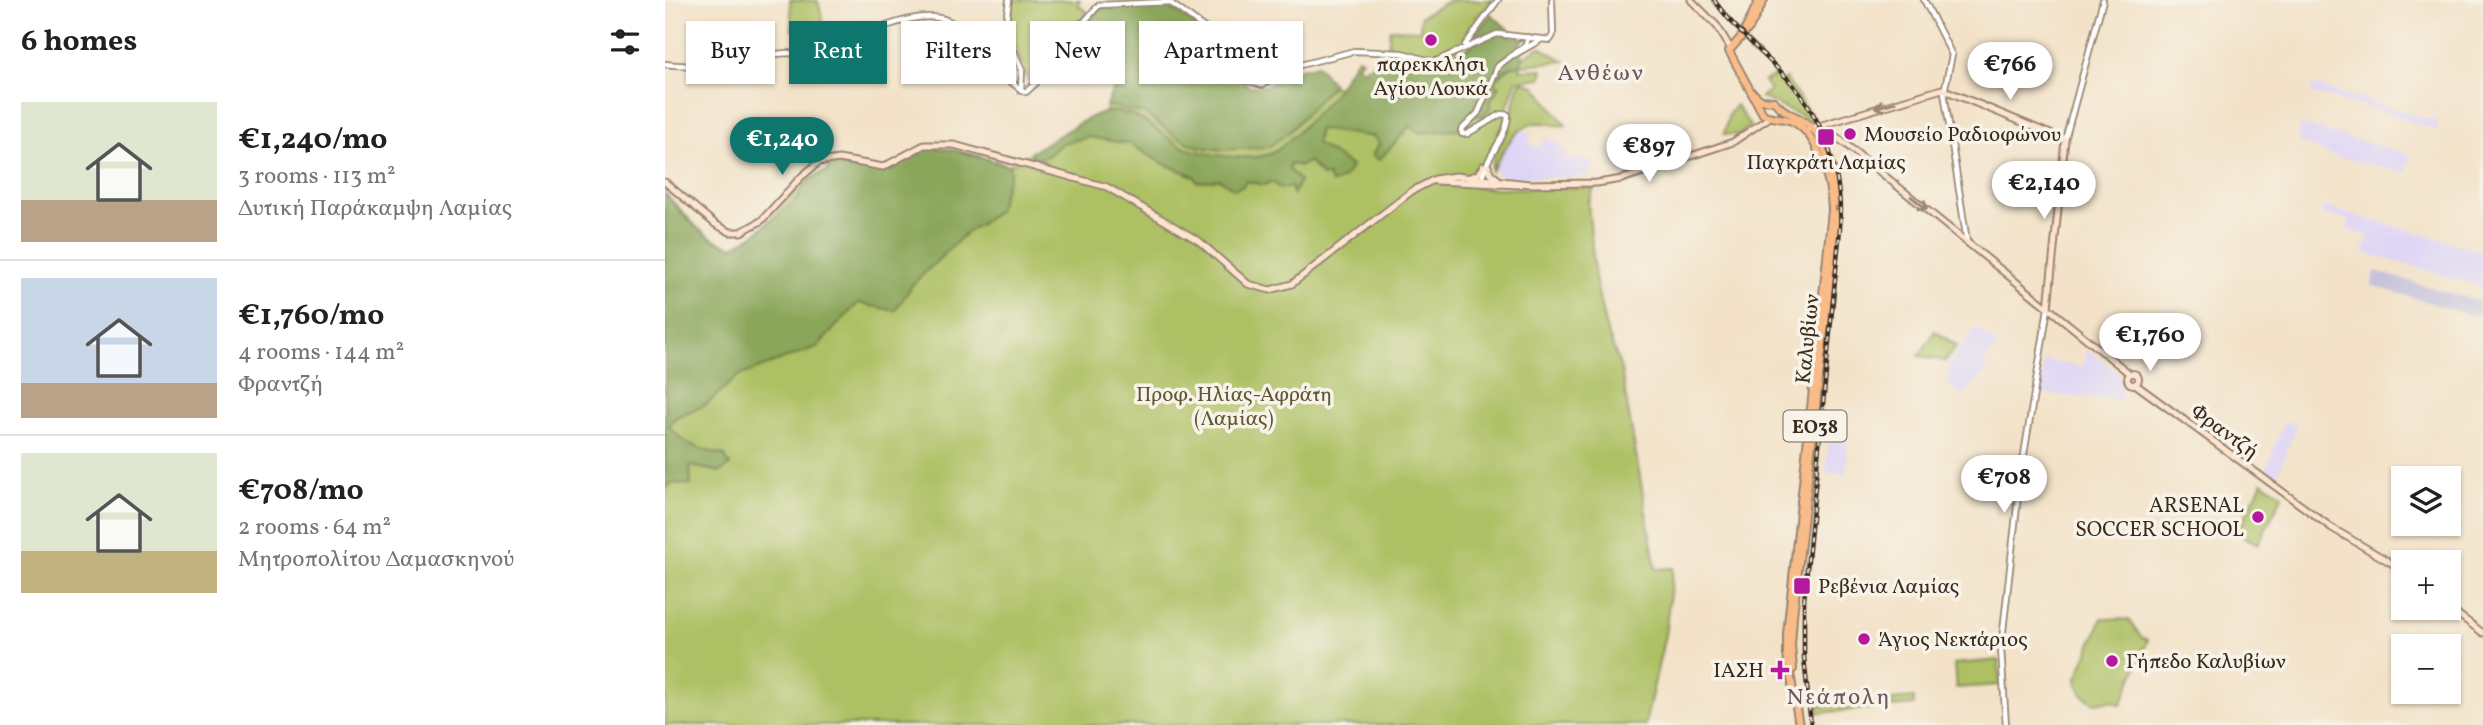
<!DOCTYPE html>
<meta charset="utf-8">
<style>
:root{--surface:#fff;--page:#f6f6f6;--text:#202124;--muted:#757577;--line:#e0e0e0;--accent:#0f766e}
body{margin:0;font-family:Vollkorn,serif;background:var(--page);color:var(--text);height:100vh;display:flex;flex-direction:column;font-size:26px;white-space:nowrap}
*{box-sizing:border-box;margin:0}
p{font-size:23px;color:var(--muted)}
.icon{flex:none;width:38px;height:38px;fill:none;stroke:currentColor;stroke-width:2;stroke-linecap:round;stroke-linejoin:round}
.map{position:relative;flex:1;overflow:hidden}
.sheet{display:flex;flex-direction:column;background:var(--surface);width:665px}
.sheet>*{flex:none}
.top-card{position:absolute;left:21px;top:21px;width:665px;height:63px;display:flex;gap:14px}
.fabs{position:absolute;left:1726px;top:466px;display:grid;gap:14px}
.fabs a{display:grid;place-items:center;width:70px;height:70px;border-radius:0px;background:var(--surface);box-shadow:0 2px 5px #0004;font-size:35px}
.price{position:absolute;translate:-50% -60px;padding:0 16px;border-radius:24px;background:#fff;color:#222;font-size:23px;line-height:46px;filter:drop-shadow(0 2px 4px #0008)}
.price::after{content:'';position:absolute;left:50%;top:42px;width:21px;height:16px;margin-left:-10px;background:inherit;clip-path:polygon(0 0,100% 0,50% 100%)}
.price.on{background:var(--accent);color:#fff}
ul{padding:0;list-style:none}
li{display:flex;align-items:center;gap:21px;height:175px;padding:0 21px}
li+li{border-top:2px solid var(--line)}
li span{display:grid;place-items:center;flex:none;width:196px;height:140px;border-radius:0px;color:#555}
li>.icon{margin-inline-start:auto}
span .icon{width:84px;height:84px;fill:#fffc;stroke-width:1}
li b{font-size:30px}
h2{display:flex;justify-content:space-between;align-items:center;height:84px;padding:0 21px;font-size:30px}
.tag{padding:0 24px;border-radius:0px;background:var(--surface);box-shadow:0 2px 5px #0004;font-size:24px;line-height:63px}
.tag.on{background:var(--accent);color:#fff}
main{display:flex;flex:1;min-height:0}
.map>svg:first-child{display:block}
.built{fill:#ded5f5}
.industrial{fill:#c3c1db}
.green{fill:#adc064;stroke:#747541;stroke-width:2}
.forest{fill:#8aa65a;stroke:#62683c;stroke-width:2}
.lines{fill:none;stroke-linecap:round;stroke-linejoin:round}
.tertiary-casing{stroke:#978673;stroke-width:8}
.secondary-casing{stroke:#978673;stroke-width:9}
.primary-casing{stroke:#978673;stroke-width:10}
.tertiary{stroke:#fff;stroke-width:4.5}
.secondary{stroke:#fde4d0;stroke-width:5}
.primary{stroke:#f9bc89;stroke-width:6}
.rail-casing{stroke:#3b2a1e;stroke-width:4.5}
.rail{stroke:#f7f3e8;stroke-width:2;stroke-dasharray:5;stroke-linecap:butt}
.oneway{stroke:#9c8777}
.poi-dot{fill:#b5179e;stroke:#f7f3e8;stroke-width:2.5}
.labels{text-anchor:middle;stroke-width:7;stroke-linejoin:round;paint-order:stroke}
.shield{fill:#f7f3e8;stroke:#73665b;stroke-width:2}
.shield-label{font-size:19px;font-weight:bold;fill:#3b2a1e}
.poi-label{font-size:21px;fill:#3b2a1e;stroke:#f7f3e8;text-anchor:start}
.street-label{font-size:21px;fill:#3b2a1e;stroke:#f7f3e8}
.park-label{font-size:21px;fill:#5d5733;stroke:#f7f3e8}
.neighbourhood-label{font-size:23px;letter-spacing:2px;fill:#70555c;stroke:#f7f3e8}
</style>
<main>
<section class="sheet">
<h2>6 homes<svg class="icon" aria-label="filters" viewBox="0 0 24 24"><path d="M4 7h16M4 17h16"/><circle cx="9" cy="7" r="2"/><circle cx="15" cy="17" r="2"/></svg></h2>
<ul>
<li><span style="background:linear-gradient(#dfe7d0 70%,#b9a48a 0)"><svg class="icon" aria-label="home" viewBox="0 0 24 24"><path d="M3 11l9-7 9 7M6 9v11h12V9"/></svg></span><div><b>€1,240/mo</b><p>3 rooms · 113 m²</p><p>Δυτική Παράκαμψη Λαμίας</p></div></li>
<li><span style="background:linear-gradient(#c9d6e8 75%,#b9a48a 0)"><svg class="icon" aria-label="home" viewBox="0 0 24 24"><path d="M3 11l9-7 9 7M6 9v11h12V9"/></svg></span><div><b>€1,760/mo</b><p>4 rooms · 144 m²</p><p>Φραντζή</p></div></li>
<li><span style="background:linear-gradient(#dfe7d0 70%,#c2b280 0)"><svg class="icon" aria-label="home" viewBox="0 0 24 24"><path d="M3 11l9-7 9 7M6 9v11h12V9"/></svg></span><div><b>€708/mo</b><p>2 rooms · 64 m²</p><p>Μητροπολίτου Δαμασκηνού</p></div></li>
</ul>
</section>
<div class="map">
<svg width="1818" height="725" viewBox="0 0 1818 725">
<rect width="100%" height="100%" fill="#f7f3e8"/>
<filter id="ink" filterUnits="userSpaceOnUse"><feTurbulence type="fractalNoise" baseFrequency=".0143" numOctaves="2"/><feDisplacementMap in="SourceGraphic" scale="14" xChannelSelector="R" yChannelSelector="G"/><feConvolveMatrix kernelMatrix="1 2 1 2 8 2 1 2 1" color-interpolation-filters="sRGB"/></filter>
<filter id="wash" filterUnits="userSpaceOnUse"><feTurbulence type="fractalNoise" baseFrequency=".00686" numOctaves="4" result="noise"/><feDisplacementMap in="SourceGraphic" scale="28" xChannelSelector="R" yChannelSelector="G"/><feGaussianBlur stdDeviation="1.57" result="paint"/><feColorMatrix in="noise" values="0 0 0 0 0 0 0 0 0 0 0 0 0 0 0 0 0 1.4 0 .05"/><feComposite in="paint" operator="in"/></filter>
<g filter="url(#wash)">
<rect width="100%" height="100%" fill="#f3e2c8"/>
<path class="built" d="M337,35L352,65L353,68L341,70L317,45Z
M1648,85L1774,122L1771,131L1706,108L1645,93Z
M1636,124L1746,155L1741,173L1669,156L1632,141Z
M857,128L867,136L864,144L875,148L879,138L894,143L903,159H928V173L908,178L836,176L828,169L845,139Z
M1658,206L1818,251V287L1698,252L1703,236L1683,230L1685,221L1656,213Z
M1311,327L1333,345L1318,365L1321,372L1295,397L1282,382L1284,362Z
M1421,348L1459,378L1456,400L1374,394L1379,360L1419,367Z
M1619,421L1632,425L1610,482L1599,475Z
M1183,440L1182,474L1161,472L1164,441Z"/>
<path class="industrial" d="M1710,271L1818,303V304L1811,317L1706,285Z"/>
<path class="green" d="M125,0L153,1L159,26L127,30Z
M347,0H415L413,5L422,12L417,20C401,27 372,30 369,53C368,62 370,72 369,81L365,84L345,34Z
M785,0H829L811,17L812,23C775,80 772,50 723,50L725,29L755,30L756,16Z
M488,5L563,42L576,81L588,89L695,86L848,40L858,57L875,47L899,61L856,65L855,70L878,69L876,78L851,81L839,117L840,123L808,183L812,188H929L923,203L930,278L940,325L956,369L991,569L1008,568L1000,635L980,725H0V193L39,235L68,248C102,233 117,197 147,177C167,164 189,173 210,172C233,171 249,153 270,150C294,147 322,159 344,165L441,113L442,103Z
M1110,76L1115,82L1121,79L1151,123L1096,97L1105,90L1099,81Z
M858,82L870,86L901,125C892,127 882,122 872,123C847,127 839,152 826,171C825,157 838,142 843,129C848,114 848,98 854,84Z
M1071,105L1085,126L1073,135L1059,134L1064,114Z
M1270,331L1292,346L1280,361L1254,356Z
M1597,482L1618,495L1593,544L1572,533Z
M1437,618L1464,620L1476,637L1483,640L1456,705L1446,701L1428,703L1417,694L1411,681Z
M1334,660L1335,685L1291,688L1289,664Z
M1249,698V705L1153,713V706Z"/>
<path class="forest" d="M469,5C515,4 508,11 542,34C550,38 562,38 567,46C576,59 570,75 583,86H602L624,72L652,65L668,84L623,133L603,147L558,150L535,147L513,138L480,114L441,105L455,78L445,59L416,27L433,9Z
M826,14L845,31L844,36L860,39L853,45L858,57L855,65C844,66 833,74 829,84L834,86L825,102L827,107L816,117L809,115L791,130L755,133L745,126L714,160L707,155L714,144L709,137L654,129L651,143L686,166C682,176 676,182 666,183L663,176H657L644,161L636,166L625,164L624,170L635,181L628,194L626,187L616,189L607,182L599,185L581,181L578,186L569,189L554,179L533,182L529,176L497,163L465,144L424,137L397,143C388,151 383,159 369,159L366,152C384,143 418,118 436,113C468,105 490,130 513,144C530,155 590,162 607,153C621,146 663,102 672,89C679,78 684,68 693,58L697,59L692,66L697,70L723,55L770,65L806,46L804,40Z
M262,147L286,149L344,166L346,170L332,212L300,234L248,284L230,311L193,303L152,347L73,376L41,405L11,417L4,426C19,445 36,450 59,455L65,465L56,472L25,466L26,485L7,483L0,489V194C21,218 37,238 68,247L95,231L134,197L136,190L148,178L164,172L162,165L226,171Z"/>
</g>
<g filter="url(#ink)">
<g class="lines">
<g class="tertiary-casing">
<path id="tertiary" d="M344,0L340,29L357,70L356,90
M1259,0L1287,55L1279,92L1302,242
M800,45L833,0
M849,55L877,39
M0,64C27,67 54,65 80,69L100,55L122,53L144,54L178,64L183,62C191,34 199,35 224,25C296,0 295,36 340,76C346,82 353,89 361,92L371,83L372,53L376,44L392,32L419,22L434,5L504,2L545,32L568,41L580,80L597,85L624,68L689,51L737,53L769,62L832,34L885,40L888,35L887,0
M1400,140L1438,0
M817,181C819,157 842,140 843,115L836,114L802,134H797L796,130L813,113L833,66L861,45L863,37
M1341,725L1336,649L1355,479L1383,308"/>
</g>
<g class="secondary-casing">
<path id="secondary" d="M1026,0L1052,26L1066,49
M1154,127L1163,130L1465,374
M1144,129L1277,89L1400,140L1383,308
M823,166L826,174L833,179
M805,177L813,174L818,166
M770,181L855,185
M0,182L50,224L65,232H76L96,221L136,177L154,162L174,159L218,167L259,145H289L442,187L534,241L583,284L605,290L627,284L747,191L770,179L790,176L865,184
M864,184L932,183L957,179L1068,142L1105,117
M1462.5 379a5.5 5.5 0 1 1 11 0a5.5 5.5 0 1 1-11 0Z
M1470,384L1667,528L1738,570
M1783,607L1818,633"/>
</g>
<g class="primary-casing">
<path id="primary" d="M1099,0L1085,27L1064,51L1098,114C1106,119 1119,117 1129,122C1155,136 1166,183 1167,210L1122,634V655L1134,725
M1080,30L1094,0
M1089,94L1096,100L1109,101C1120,114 1127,113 1140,122C1163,137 1168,178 1171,203
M1128,669L1126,646L1128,616L1172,214"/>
</g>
<use href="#tertiary" class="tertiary"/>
<use href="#secondary" class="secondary"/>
<use href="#primary" class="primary"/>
<g class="rail-casing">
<path id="rail" d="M1049,0C1070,30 1098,53 1123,79C1159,119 1178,174 1175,228L1139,601V657L1146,725"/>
</g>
<use href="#rail" class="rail"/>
</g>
<defs><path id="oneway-shaft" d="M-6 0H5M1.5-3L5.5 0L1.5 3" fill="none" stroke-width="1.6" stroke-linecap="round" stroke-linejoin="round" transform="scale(1.75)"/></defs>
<g class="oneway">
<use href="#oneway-shaft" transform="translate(1220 105) rotate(164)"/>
<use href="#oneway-shaft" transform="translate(1254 203) rotate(39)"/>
</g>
</g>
<g class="poi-dot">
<circle cx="766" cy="40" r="7"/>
<circle cx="1185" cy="134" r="7"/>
<rect x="1152" y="128" width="18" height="18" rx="3.5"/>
<circle cx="1593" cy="517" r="7"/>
<rect x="1128" y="577" width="18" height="18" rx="3.5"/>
<circle cx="1199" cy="639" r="7"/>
<circle cx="1447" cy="661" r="7"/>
<path d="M1111.5 659.5h7v7h7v7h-7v7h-7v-7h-7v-7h7z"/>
</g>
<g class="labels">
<rect class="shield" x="1118.5" y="410.5" width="63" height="31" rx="5"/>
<g class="shield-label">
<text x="1150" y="433">ΕΟ38</text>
</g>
<g class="poi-label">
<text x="766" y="71" text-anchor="middle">παρεκκλήσι<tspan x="766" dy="24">Αγίου Λουκά</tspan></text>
<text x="1199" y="141">Μουσείο Ραδιοφώνου</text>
<text x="1161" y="169" text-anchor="middle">Παγκράτι Λαμίας</text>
<text x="1579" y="512" text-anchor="end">ARSENAL<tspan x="1579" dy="24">SOCCER SCHOOL</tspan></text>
<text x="1153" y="593">Ρεβένια Λαμίας</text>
<text x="1213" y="646">Άγιος Νεκτάριος</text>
<text x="1461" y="668">Γήπεδο Καλυβίων</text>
<text x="1099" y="677" text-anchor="end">ΙΑΣΗ</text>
</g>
<g class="street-label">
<text transform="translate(1142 339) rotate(-84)" y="7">Καλυβίων</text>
<text transform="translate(1560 431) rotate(36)" y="7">Φραντζή</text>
</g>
<g class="park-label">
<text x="569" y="401">Προφ. Ηλίας-Αφράτη<tspan x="569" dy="24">(Λαμίας)</tspan></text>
</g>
<g class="neighbourhood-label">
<text x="936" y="80">Ανθέων</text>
<text x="1174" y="704">Νεάπολη</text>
</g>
</g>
</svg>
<div class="fabs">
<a><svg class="icon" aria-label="layers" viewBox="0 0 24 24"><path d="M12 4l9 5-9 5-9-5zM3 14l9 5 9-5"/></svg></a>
<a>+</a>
<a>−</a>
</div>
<b class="price" style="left:1345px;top:102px">€766</b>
<b class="price on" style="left:117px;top:177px">€1,240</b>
<b class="price" style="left:984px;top:184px">€897</b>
<b class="price" style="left:1379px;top:221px">€2,140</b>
<b class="price" style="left:1485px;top:373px">€1,760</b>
<b class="price" style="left:1339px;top:515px">€708</b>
<div class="top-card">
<a class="tag">Buy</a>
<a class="tag on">Rent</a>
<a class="tag">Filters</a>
<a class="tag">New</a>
<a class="tag">Apartment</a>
</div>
</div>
</main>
